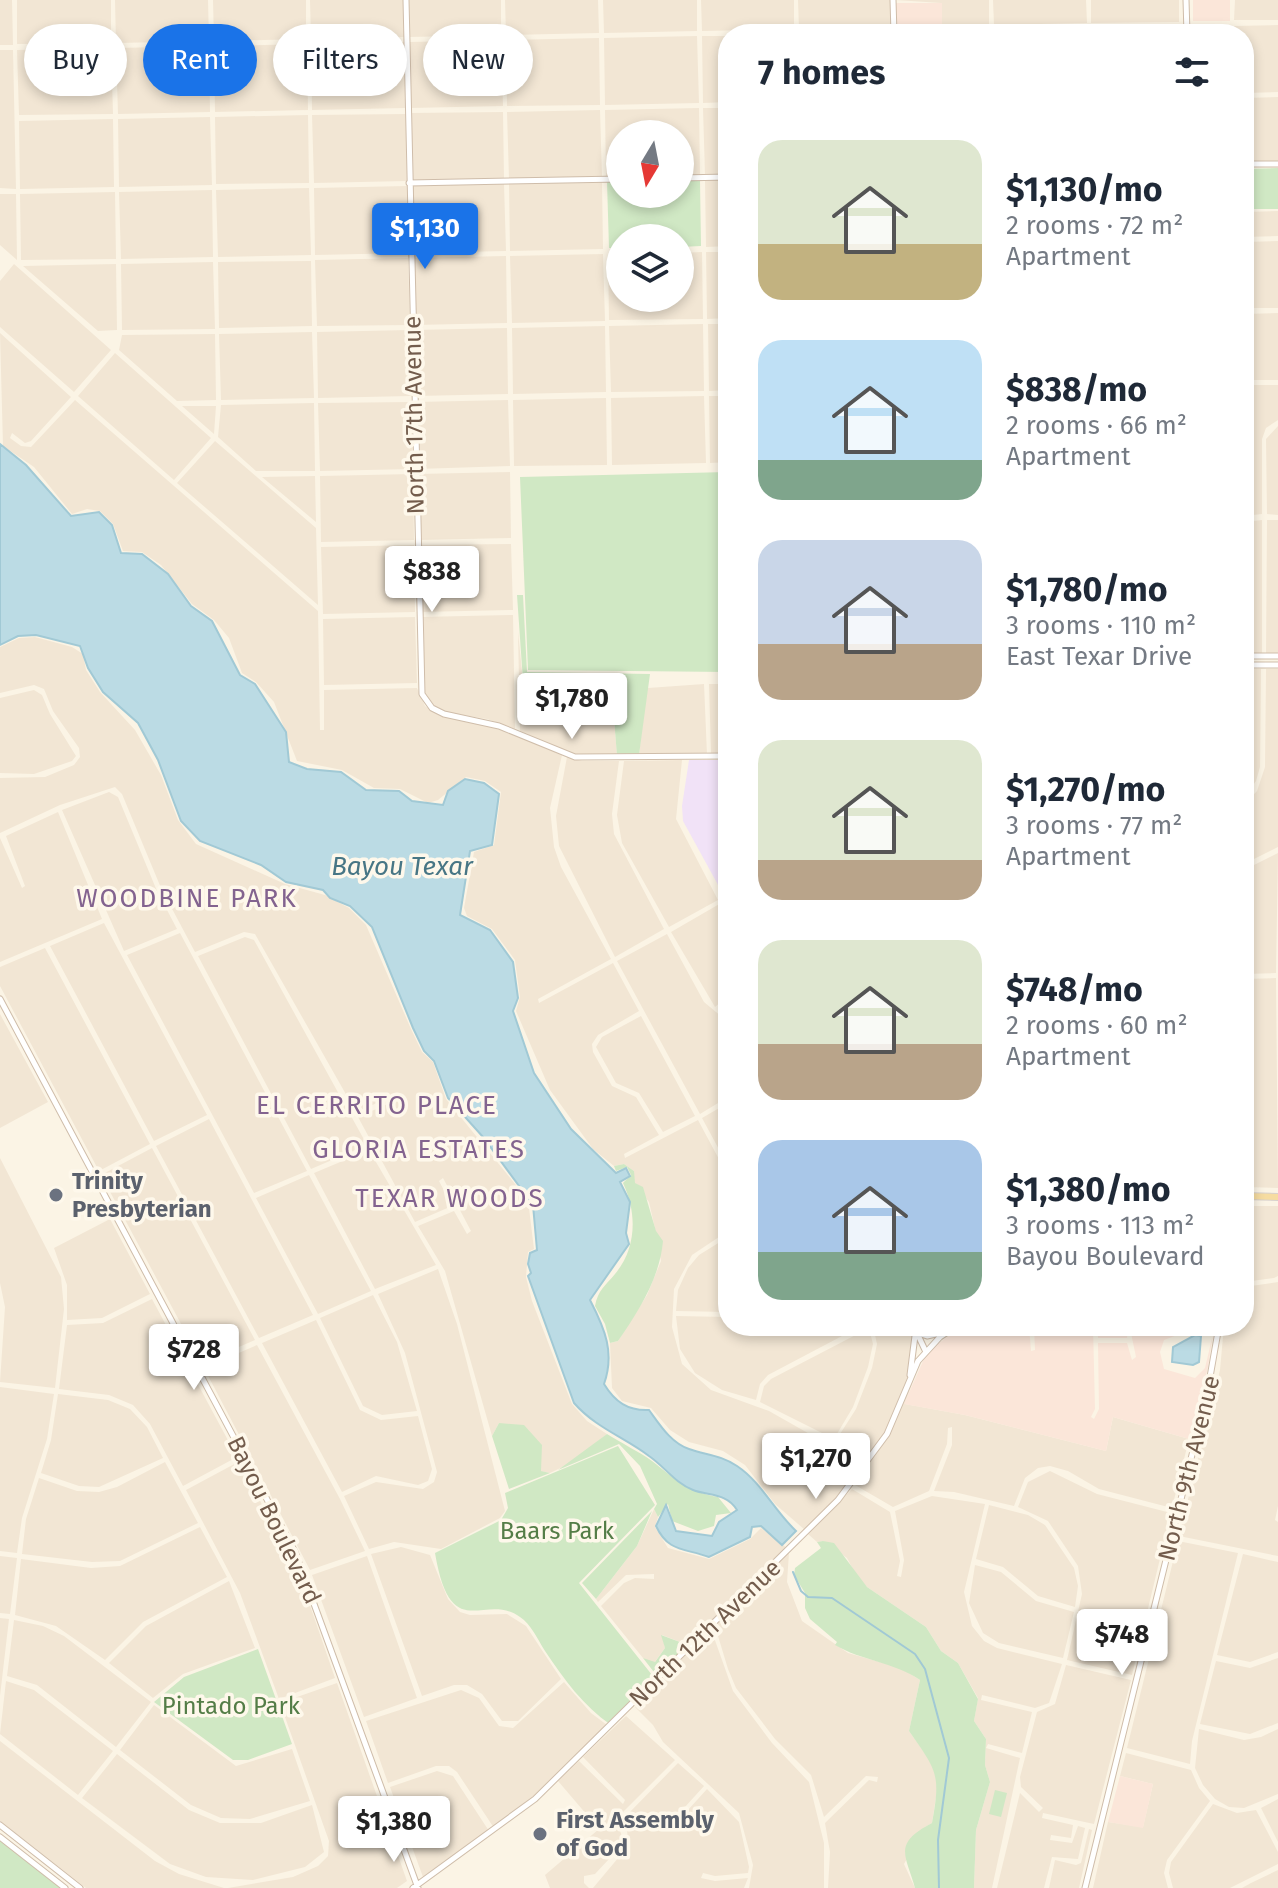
<!DOCTYPE html>
<meta charset="utf-8">
<style>
:root{--surface:#fff;--page:#f6f6f7;--text:#1f2937;--muted:#747a83;--accent:#1a73e8}
body{margin:0;font-family:"Fira Sans",sans-serif;background:var(--page);color:var(--text);height:100vh;display:flex;flex-direction:column;font-size:30px;white-space:nowrap}
*{box-sizing:border-box;margin:0}
p{font-size:26px;color:var(--muted)}
.icon{flex:none;width:44px;height:44px;fill:none;stroke:currentColor;stroke-width:2;stroke-linecap:round;stroke-linejoin:round}
.map{position:relative;flex:1;overflow:hidden}
.sheet{position:absolute;left:718px;top:24px;width:536px;height:1312px;display:flex;flex-direction:column;background:var(--surface);border-radius:32px;box-shadow:0 4px 12px #0003}
.sheet>*{flex:none}
.guide{position:absolute;left:24px;top:24px;width:574px;height:72px;display:flex;gap:16px}
.needle{width:52px;rotate:190deg}
.fabs{position:absolute;left:606px;top:120px;display:grid;gap:16px}
.fabs a{display:grid;place-items:center;width:88px;height:88px;border-radius:50%;background:var(--surface);box-shadow:0 4px 12px #0003;font-size:40px}
.price{position:absolute;translate:-50% -68px;padding:0 18px;border-radius:8px;background:#fff;color:#222;font-size:26px;line-height:52px;filter:drop-shadow(0 2px 4px #0008)}
.price::after{content:'';position:absolute;left:50%;top:48px;width:24px;height:18px;margin-left:-12px;background:inherit;clip-path:polygon(0 0,100% 0,50% 100%)}
.price.selected{background:var(--accent);color:#fff}
ul{padding:0;list-style:none}
li{display:flex;align-items:center;gap:24px;height:200px;padding:0 40px}
li span{display:grid;place-items:center;flex:none;width:224px;height:160px;border-radius:24px;color:#555}
li>.icon{margin-inline-start:auto}
span .icon{width:96px;height:96px;fill:#fffc;stroke-width:1}
li b{font-size:34px}
h2{display:flex;justify-content:space-between;align-items:center;height:96px;padding:0 40px;font-size:34px}
.pill{padding:0 28px;border-radius:36px;background:var(--surface);box-shadow:0 4px 12px #0003;font-size:28px;line-height:72px}
.pill.selected{background:var(--accent);color:#fff}
.map>svg:first-child{display:block}
.residential{fill:#f2e6d4}
.commercial{fill:#fbe6d9}
.education{fill:#f1e2f7}
.green{fill:#d0e8c4;fill-rule:evenodd}
.water{fill:#bbdbe4;stroke:#a1c9d5;stroke-width:2}
.lines{fill:none;stroke-linecap:round;stroke-linejoin:round}
.stream{stroke:#a1c9d5;stroke-width:2}
.secondary-casing{stroke:#cfbdaa;stroke-width:7}
.primary-casing{stroke:#d8d1cd;stroke-width:8}
.secondary{stroke:#fff;stroke-width:5}
.primary{stroke:#f6dca1;stroke-width:6}
.worship-dot{fill:#6b7280;stroke:#fef8eb;stroke-width:3}
.labels{text-anchor:middle;stroke-width:7;stroke-linejoin:round;paint-order:stroke}
.street-label{font-size:24px;fill:#735c4c;stroke:#fef8eb}
.worship-label{font-size:24px;font-weight:bold;fill:#5b616d;stroke:#fef8eb;text-anchor:start}
.park-label{font-size:24px;fill:#547d47;stroke:#fef8eb}
.water-label{font-size:26px;font-style:italic;fill:#477685;stroke:#fef8eb}
.neighbourhood-label{font-size:26px;letter-spacing:2px;fill:#83638f;stroke:#fef8eb}
</style>
<div class="map">
<svg width="1278" height="1888" viewBox="0 0 1278 1888">
<rect width="100%" height="100%" fill="#fbf4e5"/>
<path class="residential" d="M0,0H12L13,45H0Z
M17,0H111V43L17,44Z
M115,0H208L209,41L116,43Z
M213,0H306V39L214,41Z
M310,0H403L404,37L311,39Z
M408,0H501V35L409,37Z
M505,0H598L599,33L506,35Z
M603,0H697V31L604,33Z
M701,0H794V29L702,31Z
M798,0H891L892,27L799,29Z
M896,0H989V25L942,26L941,3Z
M993,0H1086L1087,23L994,25Z
M1091,0H1179V22L1091,23Z
M1235,0H1278V20H1234Z
M1278,25V92L1244,93V34H1234V26Z
M1193,26H1230V34H1193Z
M1179,27V34H1091V29Z
M1087,29V34H994V30Z
M697,36L699,103L605,105L604,38Z
M702,36H728V102L703,103Z
M599,38L600,105L507,106L506,40Z
M501,40L503,106L410,108L409,42Z
M404,42L405,108L312,110L311,44Z
M307,44L308,110L215,112L214,46Z
M209,46L210,112L118,114L116,48Z
M111,48L113,114L19,115L17,50Z
M0,50H13L16,189L0,188Z
M1278,97V161L1244,162V98Z
M699,108L700,175H680V134H620V176L606,177L605,110Z
M703,108H728V174L705,175Z
M600,110L602,177L509,179L507,112Z
M503,112L504,179L411,181L410,113Z
M406,114L407,181L314,183L312,115Z
M308,115L309,183L216,184L215,117Z
M210,117L212,185L119,187L118,119Z
M113,119L114,187L20,189L19,121Z
M705,180H728V246L706,247Z
M602,182L603,249L510,251L509,184Z
M504,184L506,251L413,253L411,186Z
M407,186L408,253L315,255L314,188Z
M309,188L311,255L218,257L216,190Z
M212,190L213,257L121,259L119,192Z
M115,192L116,259L21,260L20,194Z
M0,194H16L17,260L0,245Z
M1278,211V236L1244,237V212Z
M1278,241V308H1244V242Z
M702,252L703,319L609,320L608,254H620V298H680V253Z
M706,252H728V318L707,319Z
M603,254L605,321L512,323L510,256Z
M506,256L507,323L414,325L413,258Z
M408,258L410,325L317,326L315,260Z
M311,261L312,326L219,328L218,262Z
M213,262L215,329L122,330L121,264Z
M14,264L111,350L74,392L0,327V281Z
M116,264L117,330L98,331L23,266Z
M1278,313V380H1244V314Z
M703,324L704,391L611,392L609,326Z
M708,324H728V390L709,391Z
M605,326L606,392L513,394L512,328Z
M507,328L508,394L416,396L414,330Z
M410,330L411,396L318,398L317,332Z
M312,332L314,398L221,400L219,334Z
M0,333L71,397L31,441L25,443L12,433L10,438L21,446L31,447L75,400L318,611L320,730H324V690L417,688L425,706L437,714L498,728L562,755L550,808L554,847L561,867L611,959L538,999L539,1003L613,963L639,1011L598,1035L592,1044L593,1052L612,1086L636,1097L659,1135L624,1154L625,1158L698,1120L728,1176V1231L692,1255L674,1289L672,1327L682,1364L711,1390L769,1411L829,1445L831,1462L835,1461L833,1445L856,1409L872,1368L877,1344L873,1326H914L907,1379L885,1432L837,1498L805,1530L775,1504L745,1465L723,1451L689,1442L670,1430L651,1408L622,1401L612,1388L610,1343L618,1341L647,1295L661,1261L656,1233L649,1202L634,1183V1171L624,1164L614,1166L593,1149L550,1090L516,1011L520,997L515,960L492,929L467,916L464,908L474,852L494,845L501,792L485,781L466,777L438,800L428,803L400,789L374,788L342,770L297,761L274,702L256,682L242,673L229,638L214,620L192,604L161,565L142,552L123,551L113,524L100,511L87,509L72,514L34,467L3,446Z
M215,334L216,400L177,401L119,350L122,335Z
M115,353L211,438L174,480L78,396Z
M1244,385H1278V420L1266,428L1262,439V514L1244,516Z
M704,396L706,463L612,465L611,398Z
M709,396H728V462L710,463Z
M606,398L607,465L514,466L513,400Z
M508,400L510,466L417,469L416,402Z
M411,402L413,469L320,471L318,403Z
M314,403L315,471H256L218,437L221,405Z
M182,406H216L214,434Z
M1278,426V515L1267,514L1266,439Z
M215,441L316,528L318,605L177,483Z
M510,472L511,538L418,540L417,474Z
M413,474L414,540L321,542L320,476Z
M315,476L316,522L262,477Z
M1262,520V653H1244V522Z
M1267,520H1278V653H1266Z
M511,544L513,610L420,612L419,545Z
M414,545L415,612L323,614L321,547Z
M513,615L515,729L487,719L445,712L434,706L424,693L420,617Z
M415,617L417,683L324,685L323,619Z
M518,632L523,681L558,712L614,718L617,756L576,755L520,731Z
M35,637L72,647L83,654L86,670L100,692L135,730L161,775L178,820L196,844L285,884L325,895L349,908L366,925L411,1029L422,1052L433,1062L446,1099L528,1200L534,1249L528,1252L526,1277L532,1301L572,1404L587,1421L607,1434L573,1462L550,1473L540,1471L499,1423L492,1436L445,1271L418,1226L454,1211L467,1234L471,1231L443,1178L439,1181L452,1206L415,1222L358,1117L399,1099L398,1094L356,1112L255,934L244,932L195,952L161,888L122,794L115,787L60,805L0,833V778L45,777L74,765L80,757L79,748L53,711L44,689L34,685L0,693V647L19,638Z
M1244,669H1261L1260,767L1256,781L1244,798Z
M1266,669H1278V847L1244,864V805L1257,791L1265,767Z
M575,678H596L598,700H568Z
M647,683L648,688L704,684L707,754L639,755Z
M709,684H728V754H711Z
M34,690L42,695L50,714L76,756L72,761L34,774L0,773V698Z
M567,757L582,761H619L612,814L614,834L664,929L615,957L559,846L556,816Z
M682,760L676,819L718,900L669,927L622,843L617,815L624,761Z
M109,792L118,797L157,891L177,929L124,951L62,810Z
M58,812L102,919L0,962V838L22,888L25,886L6,836Z
M1278,853L1276,973L1244,974V870Z
M728,899V996L715,1007L671,932Z
M104,923L207,1115L154,1141L50,946Z
M180,933L307,1171L254,1193L127,955Z
M667,934L704,1002L728,1022V1097L700,1114L617,961Z
M245,937L254,940L367,1145L311,1169L198,956Z
M45,948L150,1144L99,1171L0,986V967Z
M1276,978L1278,1188L1244,1187V979Z
M0,1014L48,1102L0,1128Z
M641,1016L695,1116L663,1132L639,1093L616,1083L596,1047L602,1037Z
M728,1103V1166L702,1118Z
M209,1119L313,1315L259,1338L156,1146Z
M152,1148L255,1340L202,1363L101,1175Z
M369,1150L436,1265L375,1289L314,1173Z
M0,1158L61,1277L64,1309L55,1388L0,1382L5,1307L0,1283Z
M309,1175L371,1291L318,1314L256,1198Z
M1244,1206H1278V1276L1274,1278L1244,1282Z
M110,1219L150,1294L102,1318L67,1320V1285L54,1248Z
M728,1237V1312L676,1311L678,1290L688,1268L699,1255Z
M438,1269L457,1324L505,1511L500,1518L441,1549L394,1542L369,1549L344,1496L376,1482L423,1489L434,1482L437,1472L405,1353L378,1294Z
M1278,1282V1506L1275,1520L1278,1522V1556L1179,1536L1220,1370L1224,1326H1244V1287Z
M373,1295L397,1342L417,1411L382,1415L363,1406L320,1318Z
M152,1299L237,1457L183,1486L150,1424L133,1405L109,1395L59,1389L67,1325L103,1323Z
M676,1316L728,1317V1326H861L768,1375L760,1384L756,1400L722,1390L695,1373L680,1349Z
M316,1320L360,1410L381,1420L418,1416L432,1469L428,1481L418,1485L376,1476L342,1492L262,1343Z
M869,1328L873,1344L868,1367L853,1407L834,1439L760,1402L764,1386L771,1379Z
M257,1345L340,1499L365,1551L310,1570L204,1368Z
M918,1366L905,1404L965,1415L1106,1451L1113,1417L1189,1439L1172,1508L1099,1489L1068,1471L1050,1466L1038,1468L1025,1478L1014,1506L954,1492L934,1491L952,1445V1427L948,1428L947,1444L929,1491L893,1507L855,1485L889,1435Z
M0,1387L54,1394L47,1439L22,1518L17,1553L0,1551Z
M58,1394L108,1400L130,1409L147,1427L163,1458L99,1487L79,1486L41,1473L51,1440Z
M240,1461L304,1588L335,1678L279,1699L240,1593L186,1490Z
M165,1462L198,1523L120,1561L92,1562L22,1554L26,1519L39,1478L77,1491L99,1492L117,1487Z
M1050,1471L1097,1494L1171,1513L1132,1675L1067,1660L1082,1594L1078,1566L1048,1521L1018,1507L1028,1482Z
M852,1489L890,1512L900,1561L897,1576L901,1577L904,1560L895,1511L932,1496L985,1504L964,1592L972,1626L984,1641L997,1648L1062,1664L1049,1703L1035,1708L982,1695L981,1700L1032,1712L1022,1753L988,1744L986,1748L1020,1758L992,1888H974L976,1830L990,1782L985,1765L986,1739L974,1721L978,1698L958,1663L941,1651L926,1627L867,1587L857,1577L847,1558L823,1541L817,1542L808,1534Z
M989,1505L1028,1515L1045,1525L1074,1568L1078,1586L1075,1607L1038,1596L1003,1567L976,1559Z
M654,1509L658,1517L655,1527L668,1548L709,1559L750,1539L761,1528L787,1548L688,1645L662,1635L665,1648L654,1663L643,1658L601,1606L624,1583L635,1578L654,1579V1574L626,1575L598,1602L596,1599L637,1546Z
M200,1527L227,1577L143,1622L105,1660L56,1626L15,1615L21,1559L91,1568L120,1566Z
M1178,1541L1238,1553L1192,1741L1190,1764L1127,1748Z
M401,1547L430,1555L448,1599L460,1612L470,1615L507,1614L526,1626L561,1679L518,1721H502L482,1694L467,1685H454L422,1696L371,1554Z
M789,1553L787,1582L802,1621L848,1653L901,1668L920,1680L909,1731L932,1763L938,1784L932,1823L925,1827L904,1864L915,1888H828L830,1852L825,1823L869,1780L877,1782L878,1777L866,1776L824,1817L811,1775L775,1739L736,1688L728,1669L715,1626Z
M1243,1554L1278,1562V1652L1250,1662L1217,1655Z
M0,1556L17,1558L10,1614L0,1613Z
M367,1556L417,1698L364,1717L312,1575Z
M975,1565L1001,1572L1036,1601L1074,1612L1063,1658L999,1643L983,1633L969,1603Z
M229,1581L255,1648L183,1674L153,1698L109,1663L146,1626Z
M0,1618L9,1619L0,1696Z
M14,1620L43,1626L64,1636L151,1702L116,1747L37,1685L7,1676Z
M711,1629L733,1691L772,1743L809,1782L824,1843V1888H749L753,1865L739,1813L663,1742L653,1725L635,1707Z
M1278,1658V1723L1250,1734L1200,1724L1216,1661L1250,1668Z
M1066,1665L1131,1680L1094,1824L1043,1813L1042,1818L1073,1825L1071,1838L1051,1835L1050,1840L1072,1843L1078,1826L1085,1828L1078,1859L1052,1857L1044,1888H997L1020,1793L1039,1812L1043,1808L1021,1787L1020,1777L1037,1712L1055,1704Z
M6,1681L34,1690L113,1751L78,1795L0,1734Z
M564,1682L591,1713L607,1725L534,1797L494,1828L457,1772L449,1766H436L388,1783L366,1721L461,1690L479,1698L499,1726L513,1728Z
M337,1683L407,1881L397,1888H228L293,1877L318,1866L328,1856L329,1841L280,1703Z
M154,1705L236,1766L292,1749L310,1801L250,1819L221,1818L191,1805L120,1750Z
M626,1716L675,1760L623,1812L618,1824L624,1843L595,1874L584,1876V1883L589,1888H550L545,1875L599,1829L558,1781L579,1761L623,1804L625,1800L583,1757Z
M1199,1729L1244,1740L1261,1737L1278,1729V1794L1244,1808L1229,1807L1215,1799L1203,1785L1195,1768Z
M0,1741L155,1861L179,1874L224,1888H86L0,1821Z
M1126,1753L1191,1770L1199,1788L1210,1801L1167,1860L1164,1873L1168,1888H1093L1108,1822L1143,1827L1153,1784L1120,1776Z
M117,1754L189,1810L220,1823H261L312,1805L324,1852L305,1867L253,1880L206,1877L170,1864L82,1798Z
M678,1763L704,1786L685,1807L688,1810L707,1789L739,1822L749,1867L748,1873L715,1876L703,1873L701,1878L715,1881L748,1878L744,1888H593L629,1845L625,1817Z
M437,1771L453,1776L489,1831L423,1877L390,1787Z
M1278,1799V1842L1261,1808Z
M1213,1804L1237,1813L1256,1810L1278,1852V1864L1230,1888H1173L1169,1873L1171,1862Z
M1089,1829L1092,1830L1079,1888H1049L1055,1860L1076,1865L1081,1863Z
M1278,1870V1888H1242L1251,1883Z"/>
<path class="commercial" d="M1193,0H1230V21H1193Z
M896,3H942V26L896,27Z
M962,1326H1029L1031,1351L1035,1350L1034,1326H1093L1095,1409L1091,1417L1094,1419L1099,1409L1098,1343H1127L1132,1360L1136,1357L1131,1333L1134,1328L1201,1326L1164,1340L1160,1352L1164,1369L1195,1378L1205,1368L1213,1334L1207,1326H1213V1334L1208,1367L1189,1439L1113,1417L1106,1451L965,1415L904,1404L927,1352Z
M1098,1326H1129L1127,1338H1098Z
M1120,1776L1153,1784L1143,1828L1108,1822Z"/>
<path class="education" d="M689,760H728V892L723,894L683,821L682,806Z"/>
<path class="green" d="M1278,168V209H1244V169Z
M680,181H700L701,246L680,247V238H620V248H609L607,182H620V194H680Z
M728,472V672L528,670L520,477Z
M517,595H523L527,672L650,674L639,755L617,756L614,718L558,712L523,681ZM575,678H596L597,700H568Z
M624,1164L634,1171L635,1183L643,1187L656,1231L663,1241C660,1277 639,1311 618,1341L610,1343L605,1324L595,1306C598,1290 605,1286 615,1274C637,1248 637,1212 623,1183L631,1175L627,1167L616,1171L614,1166Z
M499,1423L524,1425L542,1445L541,1471L550,1473L509,1489L492,1436Z
M607,1434C621,1443 638,1451 652,1461C675,1479 688,1492 718,1497L731,1513L716,1515L714,1526L698,1531L672,1521L668,1504L658,1517L654,1509L657,1504L640,1466L619,1444L558,1470Z
M618,1446L655,1505L579,1583L656,1680L611,1725C583,1706 564,1679 545,1651C538,1640 531,1624 520,1617C484,1591 451,1647 435,1553L501,1520L508,1508L505,1493Z
M652,1511L637,1546L596,1599L582,1583Z
M823,1541L834,1543L867,1587L926,1627L941,1651L958,1663L978,1699L974,1721L986,1739L985,1765L990,1782L976,1830L974,1888H915C906,1855 892,1844 932,1823C941,1774 937,1771 909,1731L920,1680C894,1662 862,1661 835,1645L837,1642L810,1619L805,1608V1593L794,1575L795,1568L821,1548L817,1542Z
M661,1635L688,1645L657,1676L643,1658L655,1662L665,1648Z
M258,1649L292,1744L248,1760H233L154,1702L184,1677Z
M995,1790L1007,1793L1001,1817L989,1814Z
M0,1837L65,1888H0Z"/>
<path class="water" d="M0,444L26,465L71,516L99,512L112,525L121,553L142,554L168,574L191,606L212,621L240,675L255,684L286,732L289,762L307,769L341,772L366,790L399,791L412,801L443,805L448,791L465,779L484,783L499,794L492,845L470,851L460,915L490,930L513,962L518,998L513,1011L534,1073L571,1129L616,1173L626,1168L630,1176L620,1182L630,1202L626,1233L629,1244L590,1300C605,1329 615,1353 604,1384C615,1402 628,1411 649,1410C660,1425 671,1443 689,1449C706,1455 721,1455 737,1466C761,1482 774,1510 796,1531L782,1545L761,1526L752,1527L750,1537L709,1557C684,1548 668,1552 656,1526L666,1505L676,1531L712,1536L719,1522L737,1510C727,1493 709,1496 693,1490C675,1483 665,1467 649,1456C624,1437 596,1428 574,1403L528,1276L531,1273L528,1264L530,1253L537,1250L533,1205L483,1137L448,1098L434,1061L424,1051L413,1028L372,927L350,906L330,898L323,890L286,882L261,865L200,841L181,821L158,760L138,723L103,692L88,668L80,646L36,635L18,636L0,645Z
M1195,1335L1201,1336L1199,1362L1193,1365L1172,1362L1173,1347Z"/>
<g class="lines">
<path class="stream" d="M793,1572L801,1591L808,1597L832,1598L915,1654L925,1669L949,1758L938,1840L939,1888"/>
<g class="secondary-casing">
<path id="secondary" d="M406,0L422,694L432,708L444,714L499,726L575,757L728,756
M893,0L894,34
M1186,0L1187,34
M1244,164H1278
M680,178L728,177
M409,183L620,179
M1244,656H1278
M1244,665H1278
M0,999L295,1552L418,1888
M917,1333L925,1350
M918,1333L927,1336L945,1332
M910,1375L916,1328
M0,1825L80,1888
M0,1837L65,1888
M413,1888L535,1799L838,1500L887,1434L918,1361L940,1337L957,1326
M1085,1888L1207,1394L1219,1326"/>
</g>
<g class="primary-casing">
<path id="primary" d="M1244,1196L1278,1197"/>
</g>
<use href="#secondary" class="secondary"/>
<use href="#primary" class="primary"/>
</g>
<g class="worship-dot">
<circle cx="56" cy="1195" r="8"/>
<circle cx="540" cy="1834" r="8"/>
</g>
<g class="labels">
<g class="street-label">
<text transform="translate(414 415) rotate(-91)" y="8">North 17th Avenue</text>
<text transform="translate(1189 1468) rotate(-76)" y="8">North 9th Avenue</text>
<text transform="translate(274 1520) rotate(64)" y="8">Bayou Boulevard</text>
<text transform="translate(705 1633) rotate(-44)" y="8">North 12th Avenue</text>
</g>
<g class="worship-label">
<text x="72" y="1189">Trinity<tspan x="72" dy="28">Presbyterian</tspan></text>
<text x="556" y="1828">First Assembly<tspan x="556" dy="28">of God</tspan></text>
</g>
<g class="park-label">
<text x="557" y="1539">Baars Park</text>
<text x="231" y="1714">Pintado Park</text>
</g>
<g class="water-label">
<text x="402" y="875">Bayou Texar</text>
</g>
<g class="neighbourhood-label">
<text x="187" y="907">WOODBINE PARK</text>
<text x="377" y="1114">EL CERRITO PLACE</text>
<text x="419" y="1158">GLORIA ESTATES</text>
<text x="450" y="1207">TEXAR WOODS</text>
</g>
</g>
</svg>
<div class="fabs">
<a><svg class="needle" viewBox="-14 -14 28 28"><path d="M0-13l5 13h-10z" fill="#e53935"/><path d="M0 13l5-13h-10z" fill="#747a83"/></svg></a>
<a><svg class="icon" aria-label="layers" viewBox="0 0 24 24"><path d="M12 4l9 5-9 5-9-5zM3 14l9 5 9-5"/></svg></a>
</div>
<b class="price selected" style="left:425px;top:271px">$1,130</b>
<b class="price" style="left:432px;top:614px">$838</b>
<b class="price" style="left:572px;top:741px">$1,780</b>
<b class="price" style="left:194px;top:1392px">$728</b>
<b class="price" style="left:816px;top:1501px">$1,270</b>
<b class="price" style="left:1122px;top:1677px">$748</b>
<b class="price" style="left:394px;top:1864px">$1,380</b>
<div class="guide">
<a class="pill">Buy</a>
<a class="pill selected">Rent</a>
<a class="pill">Filters</a>
<a class="pill">New</a>
</div>
<section class="sheet">
<h2>7 homes<svg class="icon" aria-label="filters" viewBox="0 0 24 24"><path d="M4 7h16M4 17h16"/><circle cx="9" cy="7" r="2"/><circle cx="15" cy="17" r="2"/></svg></h2>
<ul>
<li><span style="background:linear-gradient(#dfe7d0 65%,#c2b280 0)"><svg class="icon" aria-label="home" viewBox="0 0 24 24"><path d="M3 11l9-7 9 7M6 9v11h12V9"/></svg></span><div><b>$1,130/mo</b><p>2 rooms · 72 m²</p><p>Apartment</p></div></li>
<li><span style="background:linear-gradient(#bfe0f5 75%,#7fa58c 0)"><svg class="icon" aria-label="home" viewBox="0 0 24 24"><path d="M3 11l9-7 9 7M6 9v11h12V9"/></svg></span><div><b>$838/mo</b><p>2 rooms · 66 m²</p><p>Apartment</p></div></li>
<li><span style="background:linear-gradient(#c9d6e8 65%,#b9a48a 0)"><svg class="icon" aria-label="home" viewBox="0 0 24 24"><path d="M3 11l9-7 9 7M6 9v11h12V9"/></svg></span><div><b>$1,780/mo</b><p>3 rooms · 110 m²</p><p>East Texar Drive</p></div></li>
<li><span style="background:linear-gradient(#dfe7d0 75%,#b9a48a 0)"><svg class="icon" aria-label="home" viewBox="0 0 24 24"><path d="M3 11l9-7 9 7M6 9v11h12V9"/></svg></span><div><b>$1,270/mo</b><p>3 rooms · 77 m²</p><p>Apartment</p></div></li>
<li><span style="background:linear-gradient(#dfe7d0 65%,#b9a48a 0)"><svg class="icon" aria-label="home" viewBox="0 0 24 24"><path d="M3 11l9-7 9 7M6 9v11h12V9"/></svg></span><div><b>$748/mo</b><p>2 rooms · 60 m²</p><p>Apartment</p></div></li>
<li><span style="background:linear-gradient(#a9c7e8 70%,#7fa58c 0)"><svg class="icon" aria-label="home" viewBox="0 0 24 24"><path d="M3 11l9-7 9 7M6 9v11h12V9"/></svg></span><div><b>$1,380/mo</b><p>3 rooms · 113 m²</p><p>Bayou Boulevard</p></div></li>
</ul>
</section>
</div>
